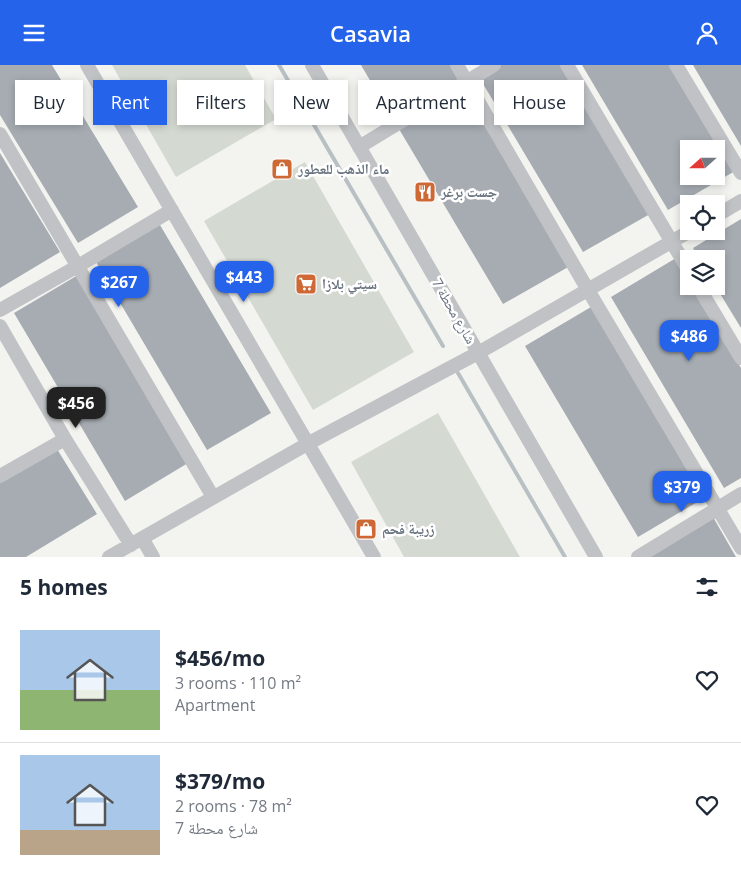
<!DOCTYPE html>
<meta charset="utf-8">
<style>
:root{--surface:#fff;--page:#f6f6f7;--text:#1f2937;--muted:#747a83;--line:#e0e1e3;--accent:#2563eb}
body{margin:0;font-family:"Open Sans","Noto Naskh Arabic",sans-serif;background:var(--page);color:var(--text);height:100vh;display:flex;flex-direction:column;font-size:19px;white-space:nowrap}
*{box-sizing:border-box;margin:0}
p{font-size:16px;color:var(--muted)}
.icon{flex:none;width:28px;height:28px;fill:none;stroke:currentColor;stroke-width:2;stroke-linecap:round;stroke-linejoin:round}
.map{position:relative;height:492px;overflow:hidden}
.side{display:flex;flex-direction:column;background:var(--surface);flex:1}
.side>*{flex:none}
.guide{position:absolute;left:15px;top:15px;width:711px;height:45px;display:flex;gap:10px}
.needle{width:32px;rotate:249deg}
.fabs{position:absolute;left:680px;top:75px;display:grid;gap:10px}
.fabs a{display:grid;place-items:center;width:45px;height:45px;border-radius:0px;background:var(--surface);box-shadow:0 2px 8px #0003;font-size:25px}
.price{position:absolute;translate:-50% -42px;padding:0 11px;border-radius:10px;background:var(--accent);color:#fff;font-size:16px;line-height:32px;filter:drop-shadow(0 1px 2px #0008)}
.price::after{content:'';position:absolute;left:50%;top:30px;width:15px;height:11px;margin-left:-8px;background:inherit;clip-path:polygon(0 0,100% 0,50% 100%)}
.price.active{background:#222;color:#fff}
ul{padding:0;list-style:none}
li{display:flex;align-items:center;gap:15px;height:125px;padding:0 20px}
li+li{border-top:1px solid var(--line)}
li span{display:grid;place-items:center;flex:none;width:140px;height:100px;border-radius:0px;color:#555}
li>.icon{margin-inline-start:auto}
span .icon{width:60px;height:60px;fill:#fffc;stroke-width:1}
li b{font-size:21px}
h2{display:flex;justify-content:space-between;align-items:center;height:60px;padding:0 20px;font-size:21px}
.chip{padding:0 18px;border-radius:0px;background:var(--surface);box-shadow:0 2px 8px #0003;font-size:18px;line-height:45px}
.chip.active{background:var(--accent);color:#fff}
header{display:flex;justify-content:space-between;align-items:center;height:65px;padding:0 20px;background:var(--accent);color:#fff;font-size:22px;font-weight:600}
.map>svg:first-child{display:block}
.green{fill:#d4dad2}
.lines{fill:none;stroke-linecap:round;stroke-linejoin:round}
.stream{stroke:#b8c0c4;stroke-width:4}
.building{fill:#a6acb2;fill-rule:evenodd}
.minor{stroke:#c0c2c5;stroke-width:14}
.labels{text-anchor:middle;stroke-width:5;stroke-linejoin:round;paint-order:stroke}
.poi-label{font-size:14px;font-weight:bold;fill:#66717e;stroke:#fff;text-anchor:start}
.street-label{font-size:14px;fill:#66717e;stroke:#fff}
</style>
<header><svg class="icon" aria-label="menu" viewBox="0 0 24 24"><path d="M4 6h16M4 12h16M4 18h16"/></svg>Casavia<svg class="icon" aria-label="person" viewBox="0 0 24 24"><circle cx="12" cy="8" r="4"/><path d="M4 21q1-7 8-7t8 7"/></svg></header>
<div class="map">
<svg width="741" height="492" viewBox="0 0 741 492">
<rect width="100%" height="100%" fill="#f3f4f0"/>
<path class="green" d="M112,0H245L276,54L176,112Z
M305,97L414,287L313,345L204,156Z
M438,348L520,492H404L351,397Z"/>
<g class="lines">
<path class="stream" d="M279,0L443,281
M458,308L565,492"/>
</g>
<path class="building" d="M0,0H52L138,142L78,178L0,50Z
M361,0H452L460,13L392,53Z
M499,0H562L650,149L583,187L479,12Z
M582,0H672L735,106L668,145ZM689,84H716V111H689Z
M693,0H741V81L713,34Z
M466,25L570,201L503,239L399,64Z
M0,88L60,187L0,223Z
M741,154V263L716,222V194H700L693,183Z
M160,160L271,348L207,385L96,197Z
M676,193L689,215V221H693L741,303V413L724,423L611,232Z
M78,210L188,398L125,436L14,248Z
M591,242L704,433L638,472L525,281Z
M57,384L97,449L26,492H0V418Z
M713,452L736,492H647Z"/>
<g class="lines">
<path class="minor" d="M87,0L374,492
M312,0L596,492
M457,0L588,225L741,483
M567,0L689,206
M676,0L741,108
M0,69L213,432
M359,82L494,0
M716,151L741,136
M698,221L741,293
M0,245L78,201L172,145
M0,261L65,374L131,480
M0,411L65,374
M142,473L153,492
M109,492L309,378L478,288L690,166
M638,492L741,429"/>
</g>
<defs>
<g id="shop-square" transform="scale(1.125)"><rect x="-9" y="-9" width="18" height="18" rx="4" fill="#ce6936" stroke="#fff"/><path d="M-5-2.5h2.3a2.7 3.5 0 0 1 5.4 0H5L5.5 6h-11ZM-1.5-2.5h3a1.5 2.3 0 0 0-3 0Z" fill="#fff"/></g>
<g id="restaurant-square" transform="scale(1.125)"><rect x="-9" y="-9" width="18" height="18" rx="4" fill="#ce6936" stroke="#fff"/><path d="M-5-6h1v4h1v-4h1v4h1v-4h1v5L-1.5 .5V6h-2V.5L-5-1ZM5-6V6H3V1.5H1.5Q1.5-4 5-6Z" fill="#fff"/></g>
<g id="supermarket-square" transform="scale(1.125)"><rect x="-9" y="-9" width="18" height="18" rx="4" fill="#ce6936" stroke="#fff"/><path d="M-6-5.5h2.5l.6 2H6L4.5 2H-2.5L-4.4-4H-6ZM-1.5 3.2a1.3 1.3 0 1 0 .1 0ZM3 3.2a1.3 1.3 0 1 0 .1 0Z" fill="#fff"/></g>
</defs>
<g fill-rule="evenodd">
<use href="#shop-square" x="282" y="104"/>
<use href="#restaurant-square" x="425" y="127"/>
<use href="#supermarket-square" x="306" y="219"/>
<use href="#shop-square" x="366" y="464"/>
</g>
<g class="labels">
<g class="poi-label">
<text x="298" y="109">ماء الذهب للعطور</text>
<text x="441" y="132">جست برغر</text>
<text x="322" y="224">سيتي بلازا</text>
<text x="382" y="469">زريبة فحم</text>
</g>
<g class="street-label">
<text transform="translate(454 246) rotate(60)" y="5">شارع محطة 7</text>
</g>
</g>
</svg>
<div class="fabs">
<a><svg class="needle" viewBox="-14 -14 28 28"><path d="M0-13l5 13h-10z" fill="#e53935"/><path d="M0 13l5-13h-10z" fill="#747a83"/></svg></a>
<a><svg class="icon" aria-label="locate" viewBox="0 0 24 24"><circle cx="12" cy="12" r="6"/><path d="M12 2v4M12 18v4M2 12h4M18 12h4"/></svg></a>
<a><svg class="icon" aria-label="layers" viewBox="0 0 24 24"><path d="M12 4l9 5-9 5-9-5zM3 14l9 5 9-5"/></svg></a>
</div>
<b class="price" style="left:244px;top:238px">$443</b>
<b class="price" style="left:119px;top:243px">$267</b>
<b class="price" style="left:689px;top:297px">$486</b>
<b class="price active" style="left:76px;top:364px">$456</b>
<b class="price" style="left:682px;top:448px">$379</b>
<div class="guide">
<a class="chip">Buy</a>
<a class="chip active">Rent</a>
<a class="chip">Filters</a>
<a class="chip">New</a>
<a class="chip">Apartment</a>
<a class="chip">House</a>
</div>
</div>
<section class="side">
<h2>5 homes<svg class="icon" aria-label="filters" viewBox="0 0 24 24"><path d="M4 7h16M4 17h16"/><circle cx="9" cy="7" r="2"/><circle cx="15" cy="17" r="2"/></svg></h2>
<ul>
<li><span style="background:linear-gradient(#a9c7e8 60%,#8fb573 0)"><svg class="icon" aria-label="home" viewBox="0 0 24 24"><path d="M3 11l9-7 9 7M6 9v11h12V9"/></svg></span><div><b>$456/mo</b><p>3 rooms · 110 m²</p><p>Apartment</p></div><svg class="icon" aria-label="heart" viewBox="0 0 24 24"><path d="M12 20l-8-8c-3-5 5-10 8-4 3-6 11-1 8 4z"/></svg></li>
<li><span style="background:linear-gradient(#a9c7e8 75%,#b9a48a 0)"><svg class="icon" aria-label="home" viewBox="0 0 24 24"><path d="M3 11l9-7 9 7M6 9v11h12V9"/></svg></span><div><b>$379/mo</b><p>2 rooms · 78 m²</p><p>شارع محطة 7</p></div><svg class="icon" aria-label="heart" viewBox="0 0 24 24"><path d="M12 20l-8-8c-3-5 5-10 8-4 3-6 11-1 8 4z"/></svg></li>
</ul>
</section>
